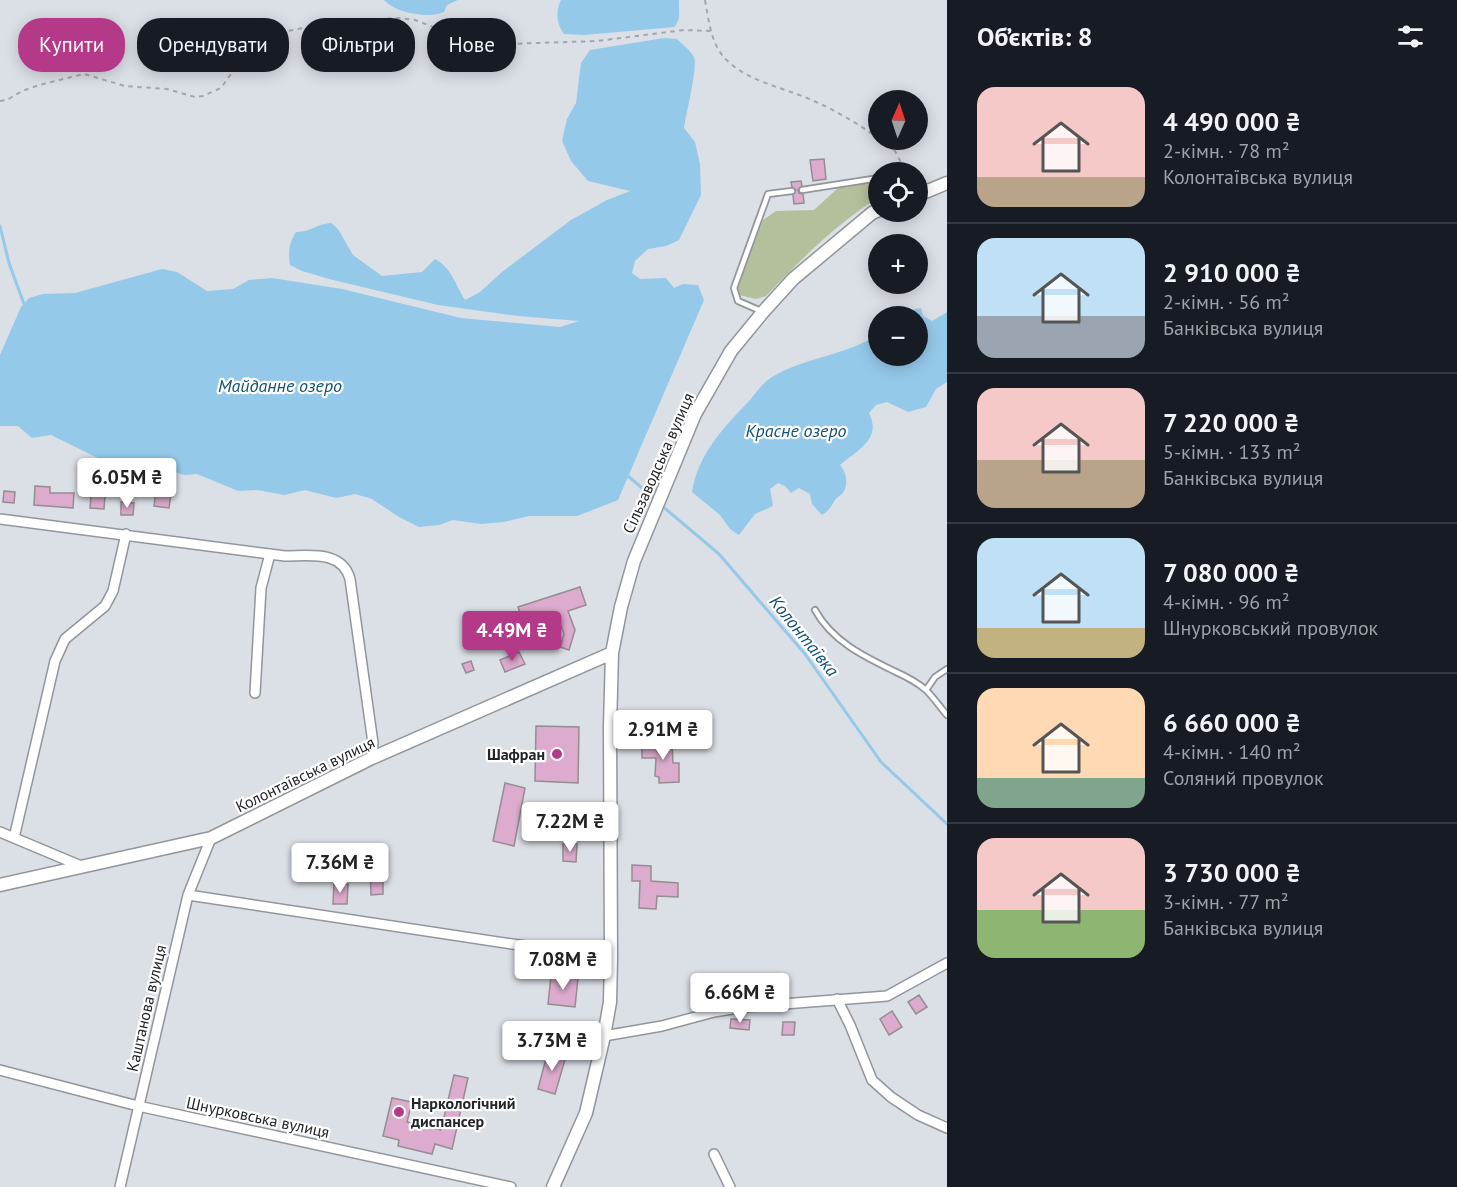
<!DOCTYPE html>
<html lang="uk">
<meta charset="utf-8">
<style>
:root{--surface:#171b24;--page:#242831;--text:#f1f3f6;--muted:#9ea1a6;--line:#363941;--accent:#b53989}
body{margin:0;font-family:"PT Sans",sans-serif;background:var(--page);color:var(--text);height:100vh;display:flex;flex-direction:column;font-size:22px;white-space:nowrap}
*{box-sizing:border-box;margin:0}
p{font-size:20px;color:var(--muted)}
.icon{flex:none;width:33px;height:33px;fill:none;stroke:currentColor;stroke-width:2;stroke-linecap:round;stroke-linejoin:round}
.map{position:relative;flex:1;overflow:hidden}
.sheet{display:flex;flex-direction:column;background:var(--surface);width:510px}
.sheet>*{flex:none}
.guide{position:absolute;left:18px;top:18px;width:570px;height:54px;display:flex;gap:12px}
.needle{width:39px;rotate:3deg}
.fabs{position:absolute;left:868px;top:90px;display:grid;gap:12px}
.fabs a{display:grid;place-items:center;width:60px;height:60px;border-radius:50%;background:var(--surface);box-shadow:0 3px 15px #0003;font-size:30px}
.price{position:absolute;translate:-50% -51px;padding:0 14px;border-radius:6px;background:#fff;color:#222;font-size:20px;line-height:39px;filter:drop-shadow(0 2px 3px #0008)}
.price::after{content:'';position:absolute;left:50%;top:36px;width:18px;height:14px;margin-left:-9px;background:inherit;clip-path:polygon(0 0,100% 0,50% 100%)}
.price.on{background:var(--accent);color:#fff}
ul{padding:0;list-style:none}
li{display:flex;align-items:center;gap:18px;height:150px;padding:0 30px}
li+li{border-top:2px solid var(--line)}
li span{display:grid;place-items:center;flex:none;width:168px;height:120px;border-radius:18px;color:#555}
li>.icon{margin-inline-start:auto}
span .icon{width:72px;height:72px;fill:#fffc;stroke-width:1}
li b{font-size:26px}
h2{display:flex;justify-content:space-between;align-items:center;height:72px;padding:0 30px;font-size:26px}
.pill{padding:0 21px;border-radius:24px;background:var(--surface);box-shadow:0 3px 15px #0003;font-size:21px;line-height:54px}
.pill.on{background:var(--accent);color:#fff}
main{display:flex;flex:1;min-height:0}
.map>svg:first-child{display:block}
.green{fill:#b4bf9b}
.water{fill:#95c9ea}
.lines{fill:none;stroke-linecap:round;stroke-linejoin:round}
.stream{stroke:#95c9ea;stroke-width:3}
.building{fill:#dcabcd;stroke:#948d91;stroke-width:1.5}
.lane-casing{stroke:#91959c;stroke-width:8}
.street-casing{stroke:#91959c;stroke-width:12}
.secondary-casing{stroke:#91959c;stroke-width:15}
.path{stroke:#a3a6ac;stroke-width:2;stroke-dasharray:4.5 4.5;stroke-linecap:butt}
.lane{stroke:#fff;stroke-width:4.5}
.street{stroke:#fff;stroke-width:9}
.secondary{stroke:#fff;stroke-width:12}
.poi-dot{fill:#b53989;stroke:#fff;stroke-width:2}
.labels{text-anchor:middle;stroke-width:4.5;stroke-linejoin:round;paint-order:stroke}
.street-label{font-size:16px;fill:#232528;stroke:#fff}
.poi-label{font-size:16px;font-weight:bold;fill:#232528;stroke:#fff;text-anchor:end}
.water-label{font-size:18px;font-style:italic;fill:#115171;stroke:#fff}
</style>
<main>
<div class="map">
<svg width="947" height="1187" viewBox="0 0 947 1187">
<rect width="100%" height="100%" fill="#dbdfe6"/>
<path class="green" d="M879,179V197C836,224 801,259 766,296L756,299L739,295L737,288L763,220L776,211L814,210L837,189L850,184Z"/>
<path class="water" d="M384,0H458L447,5L444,12C429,19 395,13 384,0Z
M561,0H679V18L675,27L584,35L564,34C557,25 555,11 561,0Z
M664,38L677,39C682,44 690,50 694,57C698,66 686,114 684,128L695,142L700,164L701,195L679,240L666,246L648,249L635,261L632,273L640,279L666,278L674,288L683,284L698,285L704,300L618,500L577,516H529L504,522L481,524L453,520L439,525L419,527L399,517L372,499L355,494L336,498L305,490L284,495L258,490L238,491L197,474L185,475L173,472L171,464L159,466L108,463L51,435L32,438L18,426H0V355L21,307L29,298L43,294L75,293L162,269L177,272L207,291L233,289L249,280L272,278L342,289L461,318L560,327L579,321L518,316L438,305L329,279L302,271L290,265C288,251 289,243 296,232C311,232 316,224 331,223L338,229L353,255L382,276L422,272L435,259C452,268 456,286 465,300L480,292L502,272L571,220L607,200L630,191L588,181L571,161L562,141L567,119L576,103L581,63L590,50Z
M921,308L923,316L932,321L947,312V382L936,389L926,407L908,412L887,402L876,405L869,413C882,439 858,450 840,465C846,472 849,483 843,493C841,495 837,497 835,500C831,507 829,510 822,515L812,504L810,494L799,488L791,493L785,486L778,483L770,489L773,506L755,514L739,535L730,529L720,515L692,492C698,454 724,427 750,400C756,392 764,382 772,377C805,357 848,355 879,334V356H918V316H906L910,310Z"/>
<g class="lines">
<path class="stream" d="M0,226L9,263L24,304
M627,472L628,476L656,500
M661,505L719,554L805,654L881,762L947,824"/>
</g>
<path class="building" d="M824,159L826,179L813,181L810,160Z
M801,181L802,186L798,190L799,193L803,194L804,203L794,204L793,195L796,190L792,187L791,182Z
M35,486L50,487V493H74L73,508L34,505Z
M4,491L15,492L14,503L3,502Z
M156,491L171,493L169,508L154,506Z
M91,495L105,496L104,509L90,508Z
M121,502L134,503L133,515H121Z
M580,587L586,605L568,611L575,630L569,650L560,647L564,634L558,618L525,628L518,607Z
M519,652L525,664L505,672L500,660Z
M471,661L474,670L466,673L462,664Z
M536,726L579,727L578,783L535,781Z
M672,743L673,763H679V782L659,783V777L655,776L656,758H642V744Z
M505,783L525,788L514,846L493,841Z
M563,844H577L576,862L563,861Z
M632,865L651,866V881L678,883V897L657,896L656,909L639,908L640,881H632Z
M383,868V894L371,895L370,869Z
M334,884H348L347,904H333Z
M551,976L578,978L575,1007L548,1004Z
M919,995L927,1007L916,1014L908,1002Z
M892,1011L902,1027L889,1035L880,1019Z
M731,1019L750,1020L749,1030L730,1028Z
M783,1022H795L794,1035H782Z
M548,1051L566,1056L555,1094L538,1089Z
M454,1075L468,1078L452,1149L435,1144L432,1154L398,1146L399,1140L383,1136L392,1098L412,1102L407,1122L441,1130Z"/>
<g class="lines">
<g class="lane-casing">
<path id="lane" d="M918,181L928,189
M802,190L879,178
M761,311L738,301L734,288L768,194L792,191
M815,610C832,641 863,656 894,671C905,676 917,682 926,690C934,698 940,707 947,715
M926,690L935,677L947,669"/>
</g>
<g class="street-casing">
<path id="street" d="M0,519L285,556C309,556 342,550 350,579L373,743L372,758
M255,693L261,588L270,554
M0,832L81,866
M14,838L55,661L65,639L105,606L113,591L126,534
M188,895L611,959
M837,999L850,1025L872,1080L891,1097L918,1115L947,1128
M604,1036L662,1026L714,1012L744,1007L887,996L947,963
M0,1070L138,1106L511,1187
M714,1154L730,1187
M120,1187L188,895L211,838"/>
</g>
<g class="secondary-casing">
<path id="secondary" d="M918,195L947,183
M0,885L211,838L372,758L612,653
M553,1187L586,1113L604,1036L610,1002L611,959L610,727L612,653L621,607L634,561L695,414L731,351L763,312L793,279L872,213L879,210"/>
</g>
<path class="path" d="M705,0C708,17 710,34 718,49C735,78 778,86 807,98C833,109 856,122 879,139
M0,101L7,100L22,91L39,85L84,74L125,86L167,89L195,97L203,96L221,88L250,47L258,40L267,35L334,22L400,18L415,20L464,39L507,44L597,41L684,30L711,31
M879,140L895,151L906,172"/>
<use href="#lane" class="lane"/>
<use href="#street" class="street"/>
<use href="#secondary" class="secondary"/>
</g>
<g class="poi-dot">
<circle cx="557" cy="754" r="6"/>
<circle cx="399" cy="1112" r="6"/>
</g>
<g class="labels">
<g class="street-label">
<text transform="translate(658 463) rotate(-66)" y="6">Сільзаводська вулиця</text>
<text transform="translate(305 774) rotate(-26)" y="6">Колонтаївська вулиця</text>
<text transform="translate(146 1008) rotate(-77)" y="6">Каштанова вулиця</text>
<text transform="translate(258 1117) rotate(12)" y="6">Шнурковська вулиця</text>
</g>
<g class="poi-label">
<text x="545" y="760">Шафран</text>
<text x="411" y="1109" text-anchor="start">Наркологічний<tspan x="411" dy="18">диспансер</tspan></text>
</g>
<g class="water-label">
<text x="280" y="392">Майданне озеро</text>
<text x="796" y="437">Красне озеро</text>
<text transform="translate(804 636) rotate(51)" y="6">Колонтаївка</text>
</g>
</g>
</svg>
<div class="fabs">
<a><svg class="needle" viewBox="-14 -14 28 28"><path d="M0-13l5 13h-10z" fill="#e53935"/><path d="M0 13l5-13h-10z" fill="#9ea1a6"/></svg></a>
<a><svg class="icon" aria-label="locate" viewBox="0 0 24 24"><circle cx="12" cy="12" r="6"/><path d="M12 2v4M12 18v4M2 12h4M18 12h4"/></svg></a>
<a>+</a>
<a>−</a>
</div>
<b class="price" style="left:127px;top:509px">6.05M ₴</b>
<b class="price on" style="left:512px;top:662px">4.49M ₴</b>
<b class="price" style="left:663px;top:761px">2.91M ₴</b>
<b class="price" style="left:570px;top:853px">7.22M ₴</b>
<b class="price" style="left:340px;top:894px">7.36M ₴</b>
<b class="price" style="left:563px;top:991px">7.08M ₴</b>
<b class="price" style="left:740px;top:1024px">6.66M ₴</b>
<b class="price" style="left:552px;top:1072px">3.73M ₴</b>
<div class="guide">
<a class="pill on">Купити</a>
<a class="pill">Орендувати</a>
<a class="pill">Фільтри</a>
<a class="pill">Нове</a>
</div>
</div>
<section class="sheet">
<h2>Об’єктів: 8<svg class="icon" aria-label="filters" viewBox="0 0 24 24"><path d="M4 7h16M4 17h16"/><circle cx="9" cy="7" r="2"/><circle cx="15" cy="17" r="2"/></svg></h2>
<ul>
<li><span style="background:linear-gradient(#f6c9c9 75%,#b9a48a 0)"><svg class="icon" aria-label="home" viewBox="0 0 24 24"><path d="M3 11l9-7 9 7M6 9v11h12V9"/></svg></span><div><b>4 490 000 ₴</b><p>2-кімн. · 78 m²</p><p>Колонтаївська вулиця</p></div></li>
<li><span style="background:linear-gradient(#bfe0f5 65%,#9aa5b1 0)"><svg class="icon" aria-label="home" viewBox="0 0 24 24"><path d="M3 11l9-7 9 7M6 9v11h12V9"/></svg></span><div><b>2 910 000 ₴</b><p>2-кімн. · 56 m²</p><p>Банківська вулиця</p></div></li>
<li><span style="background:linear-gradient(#f6c9c9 60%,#b9a48a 0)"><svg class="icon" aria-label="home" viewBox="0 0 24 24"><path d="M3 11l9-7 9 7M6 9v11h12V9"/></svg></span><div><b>7 220 000 ₴</b><p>5-кімн. · 133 m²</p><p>Банківська вулиця</p></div></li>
<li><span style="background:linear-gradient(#bfe0f5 75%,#c2b280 0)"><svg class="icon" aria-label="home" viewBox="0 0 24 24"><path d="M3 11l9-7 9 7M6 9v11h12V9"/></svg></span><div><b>7 080 000 ₴</b><p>4-кімн. · 96 m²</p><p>Шнурковський провулок</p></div></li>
<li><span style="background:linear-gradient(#ffd9b3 75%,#7fa58c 0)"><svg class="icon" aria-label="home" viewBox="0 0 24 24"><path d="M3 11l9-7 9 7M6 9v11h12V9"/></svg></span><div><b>6 660 000 ₴</b><p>4-кімн. · 140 m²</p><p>Соляний провулок</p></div></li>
<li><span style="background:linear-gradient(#f6c9c9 60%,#8fb573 0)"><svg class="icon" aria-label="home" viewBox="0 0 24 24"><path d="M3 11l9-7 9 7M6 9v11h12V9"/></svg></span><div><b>3 730 000 ₴</b><p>3-кімн. · 77 m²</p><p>Банківська вулиця</p></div></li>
</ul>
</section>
</main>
